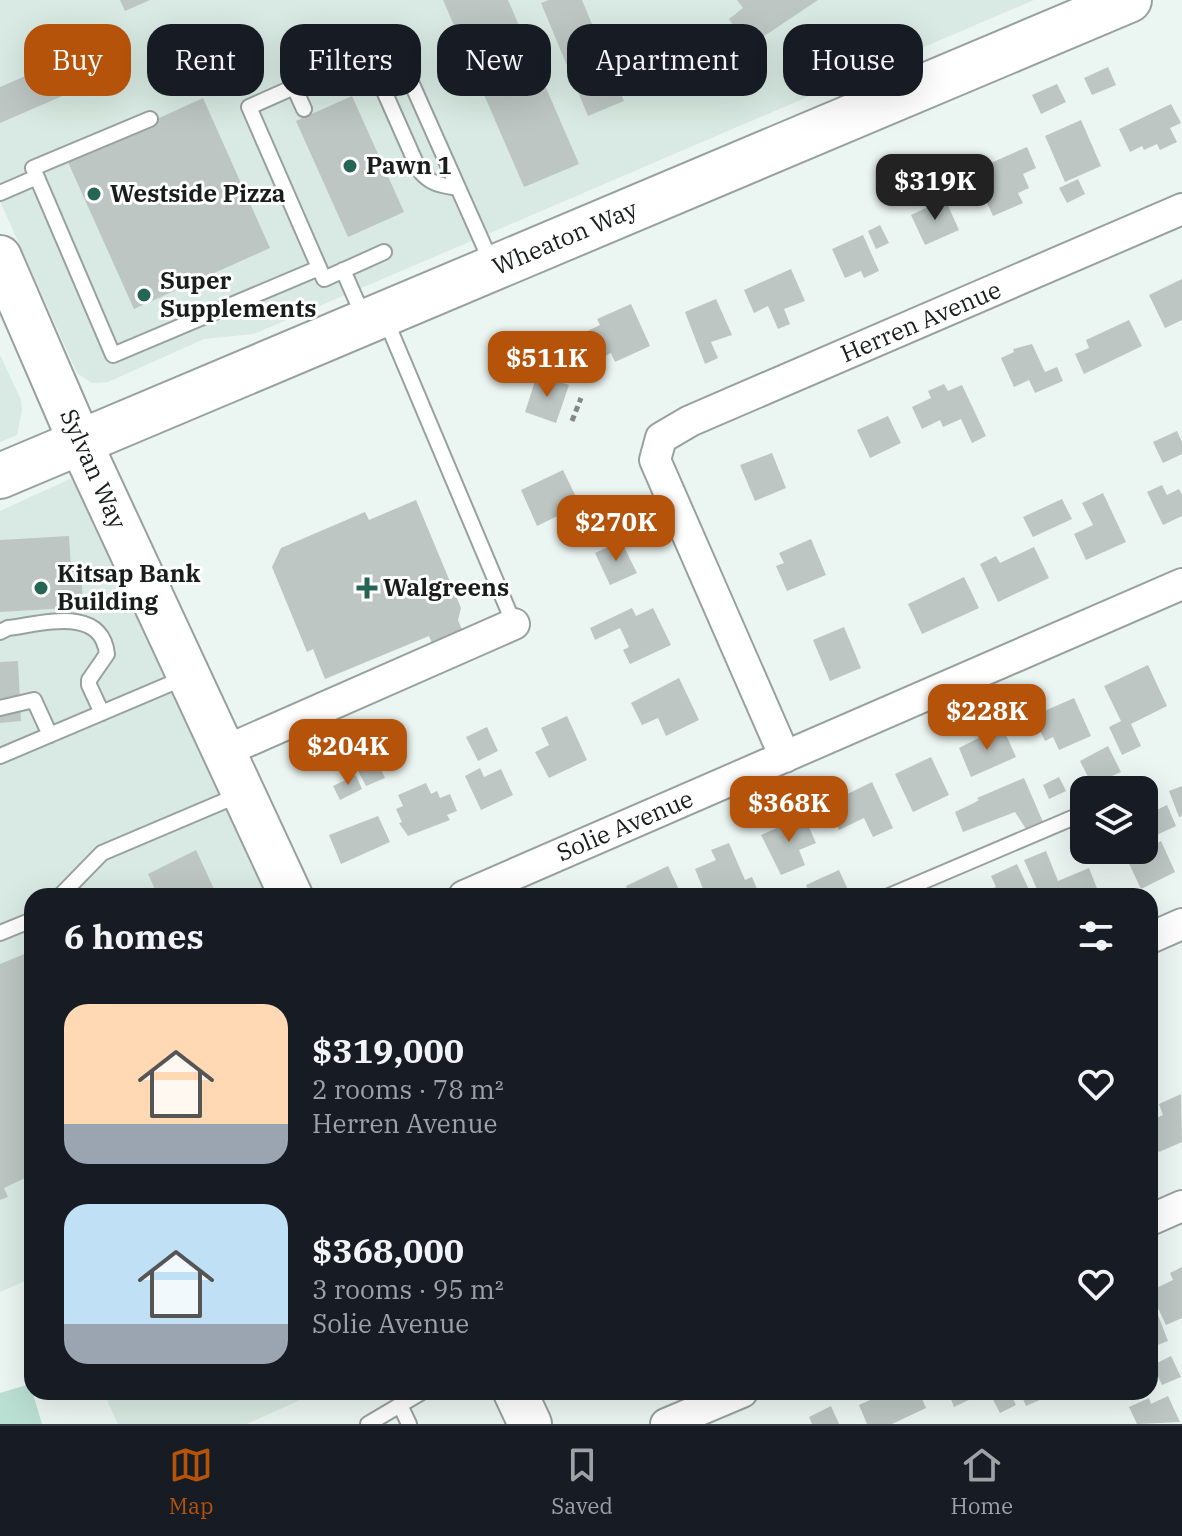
<!DOCTYPE html>
<meta charset="utf-8">
<style>
:root{--surface:#171b24;--page:#242831;--text:#f1f3f6;--muted:#9ea1a6;--line:#363941;--accent:#b45309}
body{margin:0;font-family:"IBM Plex Serif",serif;background:var(--page);color:var(--text);height:100vh;display:flex;flex-direction:column;font-size:30px;white-space:nowrap}
*{box-sizing:border-box;margin:0}
p{font-size:26px;color:var(--muted)}
.icon{flex:none;width:44px;height:44px;fill:none;stroke:currentColor;stroke-width:2;stroke-linecap:round;stroke-linejoin:round}
.map{position:relative;flex:1;overflow:hidden}
.panel{position:absolute;left:24px;top:888px;width:1134px;height:512px;display:flex;flex-direction:column;background:var(--surface);border-radius:24px;box-shadow:0 8px 32px #0002}
.panel>*{flex:none}
.banner{position:absolute;left:24px;top:24px;width:1134px;height:72px;display:flex;gap:16px}
.fabs{position:absolute;left:1070px;top:776px;display:grid;gap:16px}
.fabs a{display:grid;place-items:center;width:88px;height:88px;border-radius:16px;background:var(--surface);box-shadow:0 8px 32px #0002;font-size:40px}
.price{position:absolute;translate:-50% -68px;padding:0 18px;border-radius:16px;background:var(--accent);color:#fff;font-size:26px;line-height:52px;filter:drop-shadow(0 2px 4px #0008)}
.price::after{content:'';position:absolute;left:50%;top:48px;width:24px;height:18px;margin-left:-12px;background:inherit;clip-path:polygon(0 0,100% 0,50% 100%)}
.price.selected{background:#222;color:#fff}
ul{padding:0;list-style:none}
li{display:flex;align-items:center;gap:24px;height:200px;padding:0 40px}
li span{display:grid;place-items:center;flex:none;width:224px;height:160px;border-radius:24px;color:#555}
li>.icon{margin-inline-start:auto}
span .icon{width:96px;height:96px;fill:#fffc;stroke-width:1}
li b{font-size:34px}
h2{display:flex;justify-content:space-between;align-items:center;height:96px;padding:0 40px;font-size:34px}
.pill{padding:0 28px;border-radius:24px;background:var(--surface);box-shadow:0 8px 32px #0002;font-size:28px;line-height:72px}
.pill.selected{background:var(--accent);color:#fff}
.menu{display:flex;justify-content:space-around;align-items:center;height:112px;border-top:2px solid var(--line);background:var(--surface);font-size:22px;color:var(--muted)}
.menu a{display:grid;justify-items:center;gap:4px}
.menu .selected{color:var(--accent)}
.map>svg:first-child{display:block}
.built{fill:#d8eae3}
.green{fill:#bae0d3}
.building{fill:#bdc6c3}
.lines{fill:none;stroke-linecap:round;stroke-linejoin:round}
.service-casing{stroke:#98a19e;stroke-width:18}
.minor-casing{stroke:#98a19e;stroke-width:34}
.secondary-casing{stroke:#98a19e;stroke-width:46}
.primary-casing{stroke:#98a19e;stroke-width:48}
.path{stroke:#818885;stroke-width:5;stroke-dasharray:6 4;stroke-linecap:butt}
.service{stroke:#fff;stroke-width:14}
.minor{stroke:#fff;stroke-width:30}
.secondary{stroke:#fff;stroke-width:42}
.primary{stroke:#fff;stroke-width:44}
.poi-dot{fill:#246554;stroke:#fff;stroke-width:3}
.labels{text-anchor:middle;stroke-width:6;stroke-linejoin:round;paint-order:stroke}
.poi-label{font-size:24px;font-weight:bold;fill:#191d1b;stroke:#fff;text-anchor:start}
.street-label{font-size:24px;fill:#191d1b;stroke:#fff}
</style>
<div class="map">
<svg width="1182" height="1424" viewBox="0 0 1182 1424">
<rect width="100%" height="100%" fill="#ebf5f1"/>
<path class="built" d="M0,0H1034L254,334L204,339L108,382L92,383L77,373L0,201Z
M0,355L21,400L22,410L17,435L0,442Z
M83,473L274,896H32V1278L0,1292V511Z
M103,1392H318L247,1424H118Z"/>
<path class="green" d="M30,1384L42,1424H0V1393Z"/>
<path class="building" d="M120,0H150L125,11Z
M443,0H508L579,164L524,187Z
M549,0H582L624,101L588,116L541,3Z
M737,0H818L748,47L729,19L743,8Z
M60,61L74,91L0,123V87Z
M1108,67L1116,85L1092,95L1084,78Z
M1057,84L1066,102L1041,114L1032,95Z
M352,96L404,212L348,237L296,121Z
M203,98L270,248L134,309L67,160Z
M1171,104L1181,123L1170,128L1177,142L1160,150L1157,144L1144,150L1142,146L1130,152L1119,129Z
M1081,120L1101,166L1065,182L1045,136Z
M1027,147L1036,168L1023,174L1029,188L1018,193L1023,203L993,216L983,194L994,189L984,166Z
M1078,179L1085,194L1067,203L1059,188Z
M945,199L959,230L925,245L911,215Z
M880,225L889,243L876,249L868,231Z
M863,235L879,271L864,278L861,271L845,278L832,249Z
M791,269L805,301L784,309L790,324L778,329L768,306L754,313L744,290Z
M1182,279V320L1165,328L1149,295Z
M716,299L732,335L711,342L718,358L705,364L685,312Z
M631,304L650,346L615,362L611,353L589,363L577,336L600,325L597,319Z
M1129,320L1142,346L1084,374L1075,354L1089,348L1086,340Z
M1032,344L1045,372L1057,367L1063,381L1035,393L1029,380L1014,387L1001,358L1014,352L1013,349Z
M537,375L569,385L556,423L525,412Z
M944,384L948,391L962,385L986,436L972,443L961,419L943,427L940,420L922,429L912,407L931,398L928,391Z
M888,416L901,443L870,458L857,430Z
M1177,431L1182,442V454L1163,463L1153,442Z
M772,453L786,488L755,501L740,465Z
M563,470L580,505L537,526L521,490Z
M1162,485L1167,495L1179,489L1182,495V516L1163,525L1147,492Z
M1103,493L1126,542L1086,560L1074,534L1093,525L1082,503Z
M1062,499L1072,519L1033,537L1023,517Z
M416,500L461,608L458,620L467,642L437,655L429,636L325,679L313,649L307,652L272,567L281,548L365,512L369,520Z
M69,536L71,569L81,568L83,607L0,612V540Z
M811,539L826,575L787,591L776,566L784,563L779,553Z
M621,541L637,573L610,585L595,553Z
M1034,547L1049,578L998,602L980,564L996,556L1000,563Z
M964,577L979,608L922,634L908,604Z
M632,608L636,616L653,608L671,645L630,664L623,650L629,647L620,628L595,640L590,628Z
M844,627L861,668L830,681L813,640Z
M18,661L21,721L0,723V662Z
M1148,665L1167,706L1131,724L1141,746L1122,755L1109,727L1121,721L1104,686Z
M679,678L699,720L666,736L658,718L642,725L631,703Z
M1074,698L1091,736L1059,750L1053,737L1045,741L1033,716Z
M567,716L587,760L549,778L535,752L549,745L541,728Z
M1002,726L1016,757L971,777L959,748Z
M487,727L498,751L478,761L466,737Z
M1108,746L1121,772L1092,785L1080,761Z
M375,757L385,778L366,786L356,767Z
M931,757L949,795L913,812L895,774Z
M480,768L484,777L501,769L513,795L481,810L465,776Z
M356,775L362,789L340,800L333,786Z
M1059,777L1066,791L1049,799L1043,785Z
M1024,778L1043,822L1026,829L1015,812L963,832L955,812L974,803L979,800L977,798Z
M872,782L893,828L873,837L864,818L839,830L827,804Z
M426,783L431,794L437,791L440,798L450,794L457,811L447,815L450,820L408,836L399,823L402,822L396,809L403,806L398,795Z
M1182,786V816L1179,817L1169,791Z
M1167,805L1176,826L1150,838L1144,825V816Z
M378,816L390,842L341,864L329,835Z
M804,816L816,843L799,850L805,865L781,875L761,835Z
M1161,841L1175,872L1141,889L1124,853L1130,850H1144Z
M729,843L745,880L752,877L760,896H730L727,890L706,896L695,869L716,860L711,850Z
M196,850L214,889L200,896H158L148,874Z
M1046,851L1058,881L1089,868L1100,896H1040L1024,860Z
M1017,864L1031,894L975,896L996,887L991,876Z
M668,866L682,896H630L626,886Z
M839,870L849,892L840,896H811L806,885Z
M32,951V1175L4,1188L8,1197L0,1200V964Z
M1181,1094L1182,1142L1159,1152L1157,1149L1150,1152V1121L1163,1115L1159,1104Z
M1182,1267V1318L1166,1325L1150,1291L1173,1280L1170,1273Z
M1158,1315L1168,1341L1155,1346L1150,1334V1318Z
M1171,1356L1181,1377L1162,1385L1153,1365Z
M888,1392H919L926,1408L892,1424H867L859,1405Z
M948,1392H975L977,1396L954,1407Z
M989,1392H1010L1016,1405L1000,1413Z
M1020,1392H1042L1044,1398L1026,1406Z
M1168,1396L1180,1422L1137,1424L1129,1407L1149,1398L1151,1404Z
M831,1406L839,1424H812L809,1417Z"/>
<g class="lines">
<g class="service-casing">
<path id="service" d="M304,109L294,87L249,107L324,279L384,252
M150,119L33,168L113,355L319,268
M458,188C440,185 430,184 419,170L376,73L381,62L399,55L492,264
M0,193L37,177
M343,270L364,318
M385,318L514,624
M0,632L8,628C42,624 101,605 107,654L89,680V685L102,713
M0,708L34,700L50,735
M0,756L184,678
M60,896L102,853L241,794
M889,896L1084,813
M0,933L32,920
M400,1405L409,1424
M368,1424L422,1392"/>
</g>
<g class="minor-casing">
<path id="minor" d="M223,752L514,624
M785,757L655,460L661,438L690,421L1182,209
M464,896L1182,584
M1150,938L1182,924
M1150,1220L1182,1206
M666,1424L742,1392"/>
</g>
<g class="secondary-casing">
<path id="secondary" d="M0,257L80,442L291,896
M515,1392L530,1424"/>
</g>
<g class="primary-casing">
<path id="primary" d="M0,476L1129,0"/>
</g>
<path class="path" d="M572,421L581,398"/>
<use href="#service" class="service"/>
<use href="#minor" class="minor"/>
<use href="#secondary" class="secondary"/>
<use href="#primary" class="primary"/>
</g>
<g class="poi-dot">
<circle cx="350" cy="166" r="8"/>
<circle cx="94" cy="194" r="8"/>
<circle cx="144" cy="295" r="8"/>
<circle cx="41" cy="588" r="8"/>
<path d="M363 576h8v8h8v8h-8v8h-8v-8h-8v-8h8z"/>
</g>
<g class="labels">
<g class="poi-label">
<text x="366" y="174">Pawn 1</text>
<text x="110" y="202">Westside Pizza</text>
<text x="160" y="289">Super<tspan x="160" dy="28">Supplements</tspan></text>
<text x="57" y="582">Kitsap Bank<tspan x="57" dy="28">Building</tspan></text>
<text x="383" y="596">Walgreens</text>
</g>
<g class="street-label">
<text transform="translate(565 238) rotate(-23)" y="8">Wheaton Way</text>
<text transform="translate(921 322) rotate(-23)" y="8">Herren Avenue</text>
<text transform="translate(93 469) rotate(66)" y="8">Sylvan Way</text>
<text transform="translate(625 826) rotate(-23)" y="8">Solie Avenue</text>
</g>
</g>
</svg>
<div class="fabs">
<a><svg class="icon" aria-label="layers" viewBox="0 0 24 24"><path d="M12 4l9 5-9 5-9-5zM3 14l9 5 9-5"/></svg></a>
</div>
<b class="price selected" style="left:935px;top:222px">$319K</b>
<b class="price" style="left:547px;top:399px">$511K</b>
<b class="price" style="left:616px;top:563px">$270K</b>
<b class="price" style="left:987px;top:752px">$228K</b>
<b class="price" style="left:348px;top:787px">$204K</b>
<b class="price" style="left:789px;top:844px">$368K</b>
<div class="banner">
<a class="pill selected">Buy</a>
<a class="pill">Rent</a>
<a class="pill">Filters</a>
<a class="pill">New</a>
<a class="pill">Apartment</a>
<a class="pill">House</a>
</div>
<section class="panel">
<h2>6 homes<svg class="icon" aria-label="filters" viewBox="0 0 24 24"><path d="M4 7h16M4 17h16"/><circle cx="9" cy="7" r="2"/><circle cx="15" cy="17" r="2"/></svg></h2>
<ul>
<li><span style="background:linear-gradient(#ffd9b3 75%,#9aa5b1 0)"><svg class="icon" aria-label="home" viewBox="0 0 24 24"><path d="M3 11l9-7 9 7M6 9v11h12V9"/></svg></span><div><b>$319,000</b><p>2 rooms · 78 m²</p><p>Herren Avenue</p></div><svg class="icon" aria-label="heart" viewBox="0 0 24 24"><path d="M12 20l-8-8c-3-5 5-10 8-4 3-6 11-1 8 4z"/></svg></li>
<li><span style="background:linear-gradient(#bfe0f5 75%,#9aa5b1 0)"><svg class="icon" aria-label="home" viewBox="0 0 24 24"><path d="M3 11l9-7 9 7M6 9v11h12V9"/></svg></span><div><b>$368,000</b><p>3 rooms · 95 m²</p><p>Solie Avenue</p></div><svg class="icon" aria-label="heart" viewBox="0 0 24 24"><path d="M12 20l-8-8c-3-5 5-10 8-4 3-6 11-1 8 4z"/></svg></li>
</ul>
</section>
</div>
<nav class="menu">
<a class="selected"><svg class="icon" aria-label="map" viewBox="0 0 24 24"><path d="M3 6l6-2 6 2 6-2v14l-6 2-6-2-6 2zM9 4v14M15 6v14"/></svg>Map</a>
<a><svg class="icon" aria-label="saved" viewBox="0 0 24 24"><path d="M7 4h10v16l-5-4-5 4z"/></svg>Saved</a>
<a><svg class="icon" aria-label="home" viewBox="0 0 24 24"><path d="M3 11l9-7 9 7M6 9v11h12V9"/></svg>Home</a>
</nav>
